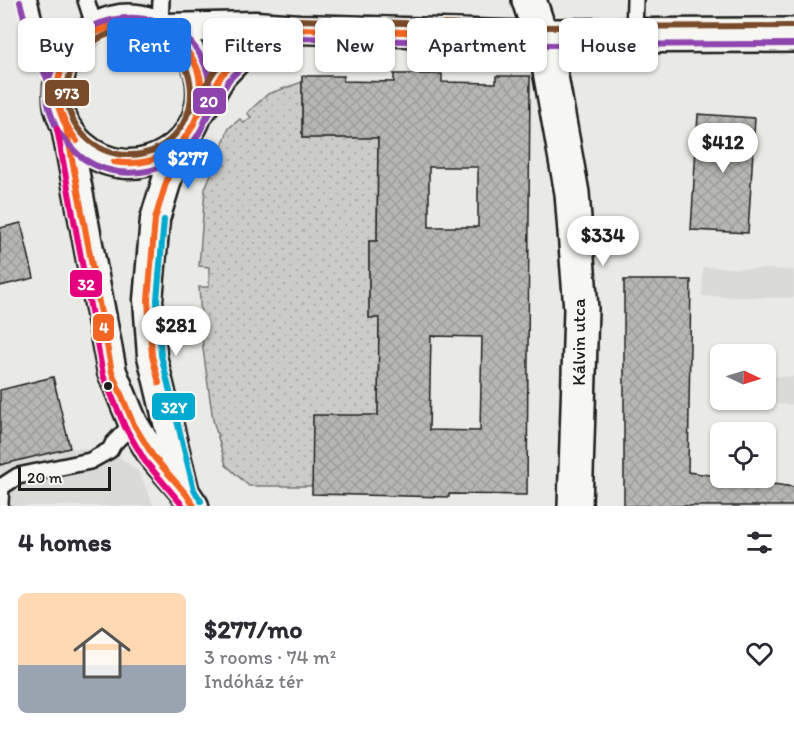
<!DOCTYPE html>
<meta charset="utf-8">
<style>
:root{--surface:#fff;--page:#f2f2f3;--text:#2b2b33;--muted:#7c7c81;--accent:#1a73e8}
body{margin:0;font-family:Itim,sans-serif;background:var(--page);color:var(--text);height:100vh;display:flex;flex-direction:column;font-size:22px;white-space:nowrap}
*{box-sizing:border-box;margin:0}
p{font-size:20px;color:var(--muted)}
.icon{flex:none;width:33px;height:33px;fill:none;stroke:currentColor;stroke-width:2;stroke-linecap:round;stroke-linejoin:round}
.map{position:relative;height:506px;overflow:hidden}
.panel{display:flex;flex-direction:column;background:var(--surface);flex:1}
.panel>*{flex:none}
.hud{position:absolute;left:18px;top:18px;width:759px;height:54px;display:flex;gap:12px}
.needle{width:39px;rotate:94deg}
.controls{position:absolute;left:710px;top:344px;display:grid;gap:12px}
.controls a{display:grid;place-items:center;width:66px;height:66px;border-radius:9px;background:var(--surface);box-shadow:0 2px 4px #0004;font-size:30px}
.scale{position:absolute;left:18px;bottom:15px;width:93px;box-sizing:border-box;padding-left:6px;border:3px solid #1c1c1c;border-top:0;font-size:16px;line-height:21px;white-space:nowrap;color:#1c1c1c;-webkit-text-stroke:4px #f6f6f2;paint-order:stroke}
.price{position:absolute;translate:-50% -51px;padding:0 14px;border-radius:21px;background:#fff;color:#222;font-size:20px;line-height:39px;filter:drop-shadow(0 2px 3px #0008)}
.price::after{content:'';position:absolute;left:50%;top:36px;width:18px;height:14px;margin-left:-9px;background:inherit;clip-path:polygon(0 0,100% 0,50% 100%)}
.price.current{background:var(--accent);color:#fff}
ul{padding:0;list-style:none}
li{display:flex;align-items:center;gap:18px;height:150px;padding:0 18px}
li span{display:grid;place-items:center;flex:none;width:168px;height:120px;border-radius:9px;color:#555}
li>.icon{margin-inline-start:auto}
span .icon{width:72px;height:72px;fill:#fffc;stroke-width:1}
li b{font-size:26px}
h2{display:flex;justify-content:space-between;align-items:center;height:72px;padding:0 18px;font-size:26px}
.tag{padding:0 21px;border-radius:9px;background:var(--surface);box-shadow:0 2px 4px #0004;font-size:21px;line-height:54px}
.tag.current{background:var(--accent);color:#fff}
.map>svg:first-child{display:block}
.built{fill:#dadad6}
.park{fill:url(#park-dots);stroke:#747472;stroke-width:1.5}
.building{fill:url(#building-cross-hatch);stroke:#1c1c1c;stroke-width:1.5;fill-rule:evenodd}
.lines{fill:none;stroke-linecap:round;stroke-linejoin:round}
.service-casing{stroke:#1c1c1c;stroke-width:20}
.minor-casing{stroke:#1c1c1c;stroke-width:33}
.tertiary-casing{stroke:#1c1c1c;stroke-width:38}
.service{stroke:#f6f6f2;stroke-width:15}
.minor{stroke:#f6f6f2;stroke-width:28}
.tertiary{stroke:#f6f6f2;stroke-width:33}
.bus-1-casing{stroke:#f6f6f2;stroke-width:10}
.bus-2-casing{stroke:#f6f6f2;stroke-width:10}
.bus-3-casing{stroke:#f6f6f2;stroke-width:10}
.bus-4-casing{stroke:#f6f6f2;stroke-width:10}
.bus-5-casing{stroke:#f6f6f2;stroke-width:10}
.bus-1{stroke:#f26522;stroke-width:6}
.bus-2{stroke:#8e44ad;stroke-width:6}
.bus-3{stroke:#7a4b2a;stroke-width:6}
.bus-4{stroke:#e5007d;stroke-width:6}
.bus-5{stroke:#00a9ce;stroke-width:6}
.bus-dot{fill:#1c1c1c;stroke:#f6f6f2;stroke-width:2}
.labels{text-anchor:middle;stroke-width:5;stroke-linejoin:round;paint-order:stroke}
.street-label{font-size:18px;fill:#1c1c1c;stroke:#f6f6f2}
.line-badge{stroke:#f6f6f2;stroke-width:2}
.badge-label{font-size:16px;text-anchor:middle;font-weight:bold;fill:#fff}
</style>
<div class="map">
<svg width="794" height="506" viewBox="0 0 794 506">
<defs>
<pattern id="park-dots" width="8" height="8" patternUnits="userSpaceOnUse" patternTransform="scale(1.5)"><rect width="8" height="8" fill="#cbcbc7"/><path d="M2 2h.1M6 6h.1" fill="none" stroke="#aeaeaa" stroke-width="1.8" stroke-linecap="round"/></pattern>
<pattern id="building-cross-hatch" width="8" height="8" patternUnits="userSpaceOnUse" patternTransform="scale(1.5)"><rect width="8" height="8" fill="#b6b6b3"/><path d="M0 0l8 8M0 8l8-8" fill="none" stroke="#9c9c99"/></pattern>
</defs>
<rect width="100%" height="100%" fill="#e9e9e5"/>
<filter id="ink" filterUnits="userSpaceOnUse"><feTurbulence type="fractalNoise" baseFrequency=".0167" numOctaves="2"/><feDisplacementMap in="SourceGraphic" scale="12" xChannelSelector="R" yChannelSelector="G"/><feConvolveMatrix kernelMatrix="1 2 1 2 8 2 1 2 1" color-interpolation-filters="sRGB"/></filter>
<g filter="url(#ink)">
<path class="built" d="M703,267L794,270V298L702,296Z
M765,376L794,377V405L725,402L726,399H765Z
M70,448L110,450L138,471L154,506H0V465Z"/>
<path class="park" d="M302,82V138H341L378,134L377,241H369V317L379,318L378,424L312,486H249L226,465L213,420L203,349L199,287H209V267L199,266L205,189L229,128L240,119L244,123L251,117L247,113L268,94Z"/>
<path class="building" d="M394,74H442V82L496,83V76H530L527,495L449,494V497L312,494L313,415H378L379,318H369V241H377L378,138H302V76H344L343,81L394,82ZM429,167H478V227H429ZM431,336L482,337L480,431L429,430Z
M698,114L755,118L748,233L691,230Z
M21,223L34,278L0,286V228Z
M624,280H691L688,472L794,487V506H624Z
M53,377L70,448L0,465V390Z"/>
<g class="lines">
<g class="service-casing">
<path id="service" d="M29,0L39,41L58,81
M86,0L95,28
M160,25L161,0
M634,36L635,0
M0,503L1,487L18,476L90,461L110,450L113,444L133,423"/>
</g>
<g class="minor-casing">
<path id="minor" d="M165,28L255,26L300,29L541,36
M202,109L222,75L243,53L293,32
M66,127C71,133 75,140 81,145C135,193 216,143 199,73C195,56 185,42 171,33C156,22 139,17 120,19C80,25 55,63 58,101C58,110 63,119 66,127L112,372L133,423L153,456L186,494L194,506
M177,147L155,219L148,300L152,356L184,489"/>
</g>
<g class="tertiary-casing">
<path id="tertiary" d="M529,0L541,36L550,71L572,193L581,309L575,506
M541,36L794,35"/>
</g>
<use href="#service" class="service"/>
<use href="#minor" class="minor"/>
<use href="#tertiary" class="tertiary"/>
<g class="bus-1-casing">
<path id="bus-1" d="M71,49C51,82 54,110 77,141
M71,49C119,0 219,34 199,110
M71,49C104,9 173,17 195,64C202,79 200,95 199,110
M198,115L222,75L243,53L300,29L541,36
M66,127L112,372L133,423L153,456L186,494L194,506
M66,127C63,119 59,112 58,104C54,86 61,64 71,49
M114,162C155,167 186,151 199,110
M114,162C154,168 188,150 199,110
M159,383L152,356L148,300L155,219L177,147"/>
</g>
<g class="bus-2-casing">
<path id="bus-2" d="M20,2L31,44L50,85
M206,120L229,80L248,61L302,38L541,45L794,44
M57,130C54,121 50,113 48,104C46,91 49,76 54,64C83,0 194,0 209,80C213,105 205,130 188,148C162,177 116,180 84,159C74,152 67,142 59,133"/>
</g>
<g class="bus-3-casing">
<path id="bus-3" d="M67 93a62 62 0 1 1 124 0a62 62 0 1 1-124 0Z
M190,110L215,70L237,46L298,20L541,27L794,26"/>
</g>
<g class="bus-4-casing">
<path id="bus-4" d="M57,129L103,375L125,427L145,461L183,506"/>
</g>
<g class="bus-5-casing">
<path id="bus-5" d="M164,220L157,300L161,355L194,490L201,501"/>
</g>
<use href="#bus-1" class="bus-1"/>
<use href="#bus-2" class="bus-2"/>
<use href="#bus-3" class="bus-3"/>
<use href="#bus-4" class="bus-4"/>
<use href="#bus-5" class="bus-5"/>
</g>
</g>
<circle class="bus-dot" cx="108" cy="386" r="5"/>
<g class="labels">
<g class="street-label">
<text transform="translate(579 342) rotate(-90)" y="6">Kálvin utca</text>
</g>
</g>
<g class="line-badge">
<rect x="44" y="79" width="46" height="28" rx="6" fill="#7a4b2a"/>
<rect x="192" y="87" width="35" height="28" rx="6" fill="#8e44ad"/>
<rect x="69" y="269" width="34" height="29" rx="6" fill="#e5007d"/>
<rect x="92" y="313" width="23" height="29" rx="6" fill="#f26522"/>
<rect x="151" y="392" width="45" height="29" rx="6" fill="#00a9ce"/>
</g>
<g class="badge-label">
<text x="67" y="99">973</text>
<text x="209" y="107">20</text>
<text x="86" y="290">32</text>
<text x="104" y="333">4</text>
<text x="174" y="413">32Y</text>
</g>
</svg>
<div class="controls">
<a><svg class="needle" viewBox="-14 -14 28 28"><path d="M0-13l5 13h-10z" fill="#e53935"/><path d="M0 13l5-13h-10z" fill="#7c7c81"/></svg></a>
<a><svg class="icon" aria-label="locate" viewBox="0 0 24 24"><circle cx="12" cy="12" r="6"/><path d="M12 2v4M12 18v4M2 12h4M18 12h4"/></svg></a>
</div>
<div class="scale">20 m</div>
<b class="price" style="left:723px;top:174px">$412</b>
<b class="price current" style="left:188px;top:190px">$277</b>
<b class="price" style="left:603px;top:267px">$334</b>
<b class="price" style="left:176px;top:357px">$281</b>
<div class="hud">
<a class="tag">Buy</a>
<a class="tag current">Rent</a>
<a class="tag">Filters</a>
<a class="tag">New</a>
<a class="tag">Apartment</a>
<a class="tag">House</a>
</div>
</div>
<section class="panel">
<h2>4 homes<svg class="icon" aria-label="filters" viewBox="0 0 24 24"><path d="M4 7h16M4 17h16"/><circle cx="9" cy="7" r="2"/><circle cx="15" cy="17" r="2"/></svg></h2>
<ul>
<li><span style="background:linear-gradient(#ffd9b3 60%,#9aa5b1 0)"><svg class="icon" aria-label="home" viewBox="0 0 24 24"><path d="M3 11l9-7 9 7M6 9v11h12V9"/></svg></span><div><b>$277/mo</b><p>3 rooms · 74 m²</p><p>Indóház tér</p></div><svg class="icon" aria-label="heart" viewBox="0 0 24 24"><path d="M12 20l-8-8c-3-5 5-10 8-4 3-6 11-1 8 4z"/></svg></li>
</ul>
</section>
